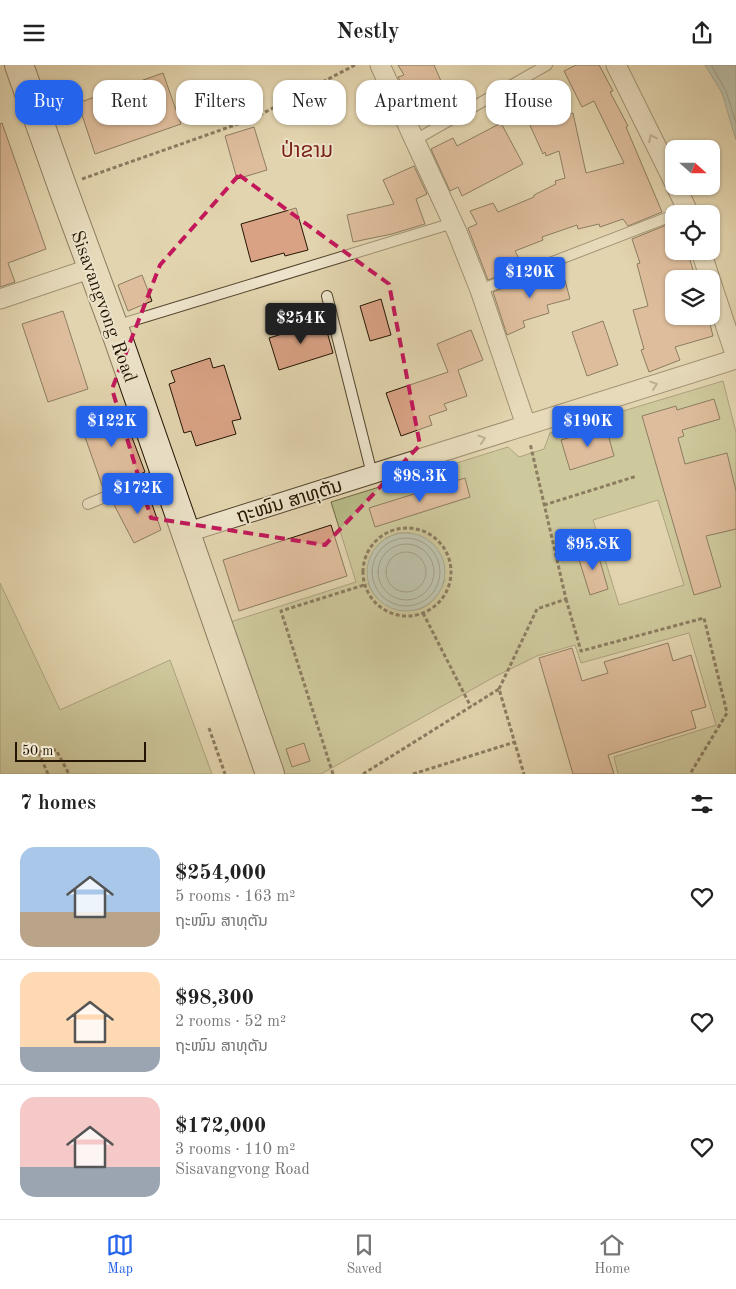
<!DOCTYPE html>
<meta charset="utf-8">
<style>
:root{--surface:#fff;--page:#f6f6f6;--text:#222;--muted:#767676;--line:#e0e0e0;--accent:#2563eb}
body{margin:0;font-family:"Old Standard TT","Noto Sans Lao",serif;background:var(--page);color:var(--text);height:100vh;display:flex;flex-direction:column;font-size:19px;white-space:nowrap}
*{box-sizing:border-box;margin:0}
p{font-size:16px;color:var(--muted)}
.icon{flex:none;width:28px;height:28px;fill:none;stroke:currentColor;stroke-width:2;stroke-linecap:round;stroke-linejoin:round}
.map{position:relative;height:709px;overflow:hidden}
.panel{display:flex;flex-direction:column;background:var(--surface);flex:1}
.panel>*{flex:none}
.banner{position:absolute;left:15px;top:15px;width:706px;height:45px;display:flex;gap:10px}
.needle{width:32px;rotate:111deg}
.controls{position:absolute;left:665px;top:75px;display:grid;gap:10px}
.controls a{display:grid;place-items:center;width:55px;height:55px;border-radius:10px;background:var(--surface);box-shadow:0 1px 4px #0004;font-size:25px}
.scale{position:absolute;left:15px;bottom:12px;width:131px;box-sizing:border-box;padding-left:5px;border:2px solid #241503;border-top:0;font-size:14px;line-height:18px;white-space:nowrap;color:#241503;-webkit-text-stroke:4px #ece3ca;paint-order:stroke}
.price{position:absolute;translate:-50% -42px;padding:0 11px;border-radius:5px;background:var(--accent);color:#fff;font-size:16px;line-height:32px;filter:drop-shadow(0 1px 2px #0008)}
.price::after{content:'';position:absolute;left:50%;top:30px;width:15px;height:11px;margin-left:-8px;background:inherit;clip-path:polygon(0 0,100% 0,50% 100%)}
.price.current{background:#222;color:#fff}
ul{padding:0;list-style:none}
li{display:flex;align-items:center;gap:15px;height:125px;padding:0 20px}
li+li{border-top:1px solid var(--line)}
li span{display:grid;place-items:center;flex:none;width:140px;height:100px;border-radius:15px;color:#555}
li>.icon{margin-inline-start:auto}
span .icon{width:60px;height:60px;fill:#fffc;stroke-width:1}
li b{font-size:21px}
h2{display:flex;justify-content:space-between;align-items:center;height:60px;padding:0 20px;font-size:21px}
.pill{padding:0 18px;border-radius:15px;background:var(--surface);box-shadow:0 1px 4px #0004;font-size:18px;line-height:45px}
.pill.current{background:var(--accent);color:#fff}
header{display:flex;justify-content:space-between;align-items:center;height:65px;padding:0 20px;background:var(--surface);font-size:22px;font-weight:800}
.tab-bar{display:flex;justify-content:space-around;align-items:center;height:70px;border-top:1px solid var(--line);background:var(--surface);font-size:14px;color:var(--muted)}
.tab-bar a{display:grid;justify-items:center;gap:2px}
.tab-bar .current{color:var(--accent)}
.map>svg:first-child{display:block}
.green{fill:#b7bc88;stroke:#6e6846;fill-rule:evenodd}
.water{fill:#98b6b4;stroke:#6a766d}
.lines{fill:none;stroke-linecap:round;stroke-linejoin:round}
.shore{stroke:#5e665c;stroke-width:1}
.building{fill:#d9a285;stroke:#241503}
.lane-casing{stroke:#54452e;stroke-width:12}
.street-casing{stroke:#54452e;stroke-width:21}
.secondary-casing{stroke:#241503;stroke-width:30}
.path{stroke:#241503;stroke-width:3;stroke-dasharray:4 2.5;stroke-linecap:butt}
.lane{stroke:#ece3ca;stroke-width:10}
.street{stroke:#ece3ca;stroke-width:19}
.secondary{stroke:#ece3ca;stroke-width:28}
.oneway{stroke:#928670}
.marked{fill:none;stroke:#c2185b;stroke-width:4;stroke-dasharray:10 6;stroke-linejoin:round}
.labels{text-anchor:middle;stroke-width:4;stroke-linejoin:round;paint-order:stroke}
.street-label{font-size:19px;fill:#241503;stroke:#ece3ca}
.quarter-label{font-size:21px;fill:#7a1f14;stroke:#ece3ca}
</style>
<header><svg class="icon" aria-label="menu" viewBox="0 0 24 24"><path d="M4 6h16M4 12h16M4 18h16"/></svg>Nestly<svg class="icon" aria-label="share" viewBox="0 0 24 24"><path d="M12 15V3M7 8l5-5 5 5M5 13v7h14v-7"/></svg></header>
<div class="map">
<svg width="736" height="709" viewBox="0 0 736 709">
<rect width="100%" height="100%" fill="#e2d4ae"/>
<filter id="stains"><feTurbulence type="fractalNoise" baseFrequency=".004" numOctaves="4"/><feColorMatrix values="0 0 0 0 .2 0 0 0 0 .09 0 0 0 0 .02 0 0 0 .5 -.17"/></filter>
<radialGradient id="worn" r=".72"><stop offset=".6" stop-color="#630" stop-opacity="0"/><stop offset="1" stop-color="#630" stop-opacity=".3"/></radialGradient>
<path class="green" d="M723,316L736,367V709H618L614,692L716,660L689,568L581,598L575,580L537,591L496,611L321,709H274L224,559L356,517L331,437L508,382L519,392L544,384L550,368ZM658,435L684,520L619,540L593,455ZM398,468H411L445,515C436,538 422,551 396,543C381,539 375,533 368,519L386,473Z
M0,518L60,645L170,595L212,709H0Z"/>
<path class="water" d="M705,0H736V75L722,28Z
M367 507a39 39 0 1 1 78 0a39 39 0 1 1-78 0Z"/>
<g class="lines">
<path class="shore" d="M711,0L726,26L736,58
M372 507a34 34 0 1 1 68 0a34 34 0 1 1-68 0Z
M378 507a28 28 0 1 1 56 0a28 28 0 1 1-56 0Z
M386 507a20 20 0 1 1 40 0a20 20 0 1 1-40 0Z"/>
</g>
<path class="building" d="M398,0H434L444,23L412,38L398,12L404,10Z
M576,0H599L613,26L610,27L628,61L626,62L662,147L628,161L623,154L600,162L599,159L578,164L577,160L542,172L543,175L515,186L523,201L488,215L468,163L477,159L470,146L493,138L498,147L534,132V130L556,119L555,116L565,113L559,86L546,91L545,87L543,89L519,36L540,27L552,54L573,48L586,108L624,98L594,36L582,42L564,6Z
M163,8L181,59L95,89L78,38Z
M2,58L46,184L8,198L15,217L0,222V59Z
M501,58L523,99L462,131L458,122L450,126L431,84L453,73L457,81Z
M254,62L267,105L237,114L225,71Z
M414,101L427,129L416,134L425,159L392,169L353,177L347,150L394,139L383,115Z
M296,143L308,185L285,191L284,188L251,197L241,159Z
M674,157V186H687L696,214H674V251H708L713,271L675,282L680,295L649,307L641,285L644,284L633,245L648,241L637,199L640,198L632,174Z
M562,204L570,234L547,240L549,248L523,256L525,262L507,270L493,227L533,212Z
M142,210L152,236L128,246L118,220Z
M381,234L391,270L370,276L360,241Z
M63,246L88,324L48,337L22,259Z
M324,256L333,288L279,305L269,273Z
M603,256L618,300L587,311L572,267Z
M471,265L483,295L458,305L467,331L444,339L447,345L429,351L432,360L401,371L386,328L448,307L437,279Z
M210,293L213,303L224,300L241,354L232,356L236,369L196,381L191,366L184,368L169,319L175,317L171,306Z
M714,334L720,354L682,365L684,371L678,373L685,399L727,388L736,426V464L706,471L721,522L694,530L642,351L676,341L677,345Z
M121,343L145,407L106,424L103,423L79,355Z
M606,362L614,391L570,405L561,375Z
M465,413L470,432L375,462L369,443Z
M146,422L161,465L134,478L112,436Z
M331,460L347,511L239,546L223,495Z
M596,482L608,524L590,530L577,488Z
M668,578L673,596L691,590L706,642L691,646L696,663L608,690L614,709H573L539,593L572,583L582,616L608,608L604,597Z
M304,678L310,696L292,702L286,684Z"/>
<g class="lines">
<g class="lane-casing">
<path id="lane" d="M415,75L547,0
M480,225L674,150
M327,231L372,409
M115,261L453,158
M88,439L163,408"/>
</g>
<g class="street-casing">
<path id="street" d="M380,0L457,167L480,225L526,360
M616,0L674,117
M676,121L689,149
M701,186L710,214
M711,217L736,292
M0,234L92,203
M185,468L736,294"/>
</g>
<g class="secondary-casing">
<path id="secondary" d="M19,0L62,121L114,262L270,709"/>
</g>
<path class="path" d="M82,114L252,54L355,0
M544,440L637,411
M363 507a44 44 0 1 1 88 0a44 44 0 1 1-88 0Z
M566,534L581,586L704,553L727,648L690,709
M423,548L471,642
M499,624L537,544L566,534L530,378
M209,663L225,709
M48,709L38,686L56,685L69,709
M333,709L281,546L364,520
M363,709L499,624L524,709
M413,709L515,677"/>
<use href="#lane" class="lane"/>
<use href="#street" class="street"/>
<use href="#secondary" class="secondary"/>
</g>
<defs><path id="oneway-chevron" d="M-2-3.5L2.5 0L-2 3.5" fill="none" stroke-width="1.6" stroke-linecap="round" stroke-linejoin="round" transform="scale(1.25)"/></defs>
<g class="oneway">
<use href="#oneway-chevron" transform="translate(652 73) rotate(-116)"/>
<use href="#oneway-chevron" transform="translate(654 320) rotate(-18)"/>
<use href="#oneway-chevron" transform="translate(482 374) rotate(-17)"/>
</g>
<path d="M0 0H736V709H0ZM239,110L389,219L420,380L325,480L151,453L112,324L160,200Z" fill="#e2d4ae" fill-opacity=".55" fill-rule="evenodd"/>
<path class="marked" d="M239,110L389,219L420,380L325,480L151,453L112,324L160,200Z"/>
<g class="labels">
<g class="street-label">
<text transform="translate(105 241) rotate(70)" y="7">Sisavangvong Road</text>
<text transform="translate(289 435) rotate(-17)" y="7">ຖະໜົນ ສາທຸຕັນ</text>
</g>
<g class="quarter-label">
<text x="307" y="92">ປ່າຂາມ</text>
</g>
</g>
<rect width="100%" height="100%" filter="url(#stains)"/>
<rect width="100%" height="100%" fill="url(#worn)"/>
</svg>
<div class="controls">
<a><svg class="needle" viewBox="-14 -14 28 28"><path d="M0-13l5 13h-10z" fill="#e53935"/><path d="M0 13l5-13h-10z" fill="#767676"/></svg></a>
<a><svg class="icon" aria-label="locate" viewBox="0 0 24 24"><circle cx="12" cy="12" r="6"/><path d="M12 2v4M12 18v4M2 12h4M18 12h4"/></svg></a>
<a><svg class="icon" aria-label="layers" viewBox="0 0 24 24"><path d="M12 4l9 5-9 5-9-5zM3 14l9 5 9-5"/></svg></a>
</div>
<div class="scale">50 m</div>
<b class="price" style="left:530px;top:234px">$120K</b>
<b class="price current" style="left:301px;top:280px">$254K</b>
<b class="price" style="left:112px;top:383px">$122K</b>
<b class="price" style="left:588px;top:383px">$190K</b>
<b class="price" style="left:420px;top:438px">$98.3K</b>
<b class="price" style="left:138px;top:450px">$172K</b>
<b class="price" style="left:593px;top:506px">$95.8K</b>
<div class="banner">
<a class="pill current">Buy</a>
<a class="pill">Rent</a>
<a class="pill">Filters</a>
<a class="pill">New</a>
<a class="pill">Apartment</a>
<a class="pill">House</a>
</div>
</div>
<section class="panel">
<h2>7 homes<svg class="icon" aria-label="filters" viewBox="0 0 24 24"><path d="M4 7h16M4 17h16"/><circle cx="9" cy="7" r="2"/><circle cx="15" cy="17" r="2"/></svg></h2>
<ul>
<li><span style="background:linear-gradient(#a9c7e8 65%,#b9a48a 0)"><svg class="icon" aria-label="home" viewBox="0 0 24 24"><path d="M3 11l9-7 9 7M6 9v11h12V9"/></svg></span><div><b>$254,000</b><p>5 rooms · 163 m²</p><p>ຖະໜົນ ສາທຸຕັນ</p></div><svg class="icon" aria-label="heart" viewBox="0 0 24 24"><path d="M12 20l-8-8c-3-5 5-10 8-4 3-6 11-1 8 4z"/></svg></li>
<li><span style="background:linear-gradient(#ffd9b3 75%,#9aa5b1 0)"><svg class="icon" aria-label="home" viewBox="0 0 24 24"><path d="M3 11l9-7 9 7M6 9v11h12V9"/></svg></span><div><b>$98,300</b><p>2 rooms · 52 m²</p><p>ຖະໜົນ ສາທຸຕັນ</p></div><svg class="icon" aria-label="heart" viewBox="0 0 24 24"><path d="M12 20l-8-8c-3-5 5-10 8-4 3-6 11-1 8 4z"/></svg></li>
<li><span style="background:linear-gradient(#f6c9c9 70%,#9aa5b1 0)"><svg class="icon" aria-label="home" viewBox="0 0 24 24"><path d="M3 11l9-7 9 7M6 9v11h12V9"/></svg></span><div><b>$172,000</b><p>3 rooms · 110 m²</p><p>Sisavangvong Road</p></div><svg class="icon" aria-label="heart" viewBox="0 0 24 24"><path d="M12 20l-8-8c-3-5 5-10 8-4 3-6 11-1 8 4z"/></svg></li>
</ul>
</section>
<nav class="tab-bar">
<a class="current"><svg class="icon" aria-label="map" viewBox="0 0 24 24"><path d="M3 6l6-2 6 2 6-2v14l-6 2-6-2-6 2zM9 4v14M15 6v14"/></svg>Map</a>
<a><svg class="icon" aria-label="saved" viewBox="0 0 24 24"><path d="M7 4h10v16l-5-4-5 4z"/></svg>Saved</a>
<a><svg class="icon" aria-label="home" viewBox="0 0 24 24"><path d="M3 11l9-7 9 7M6 9v11h12V9"/></svg>Home</a>
</nav>
